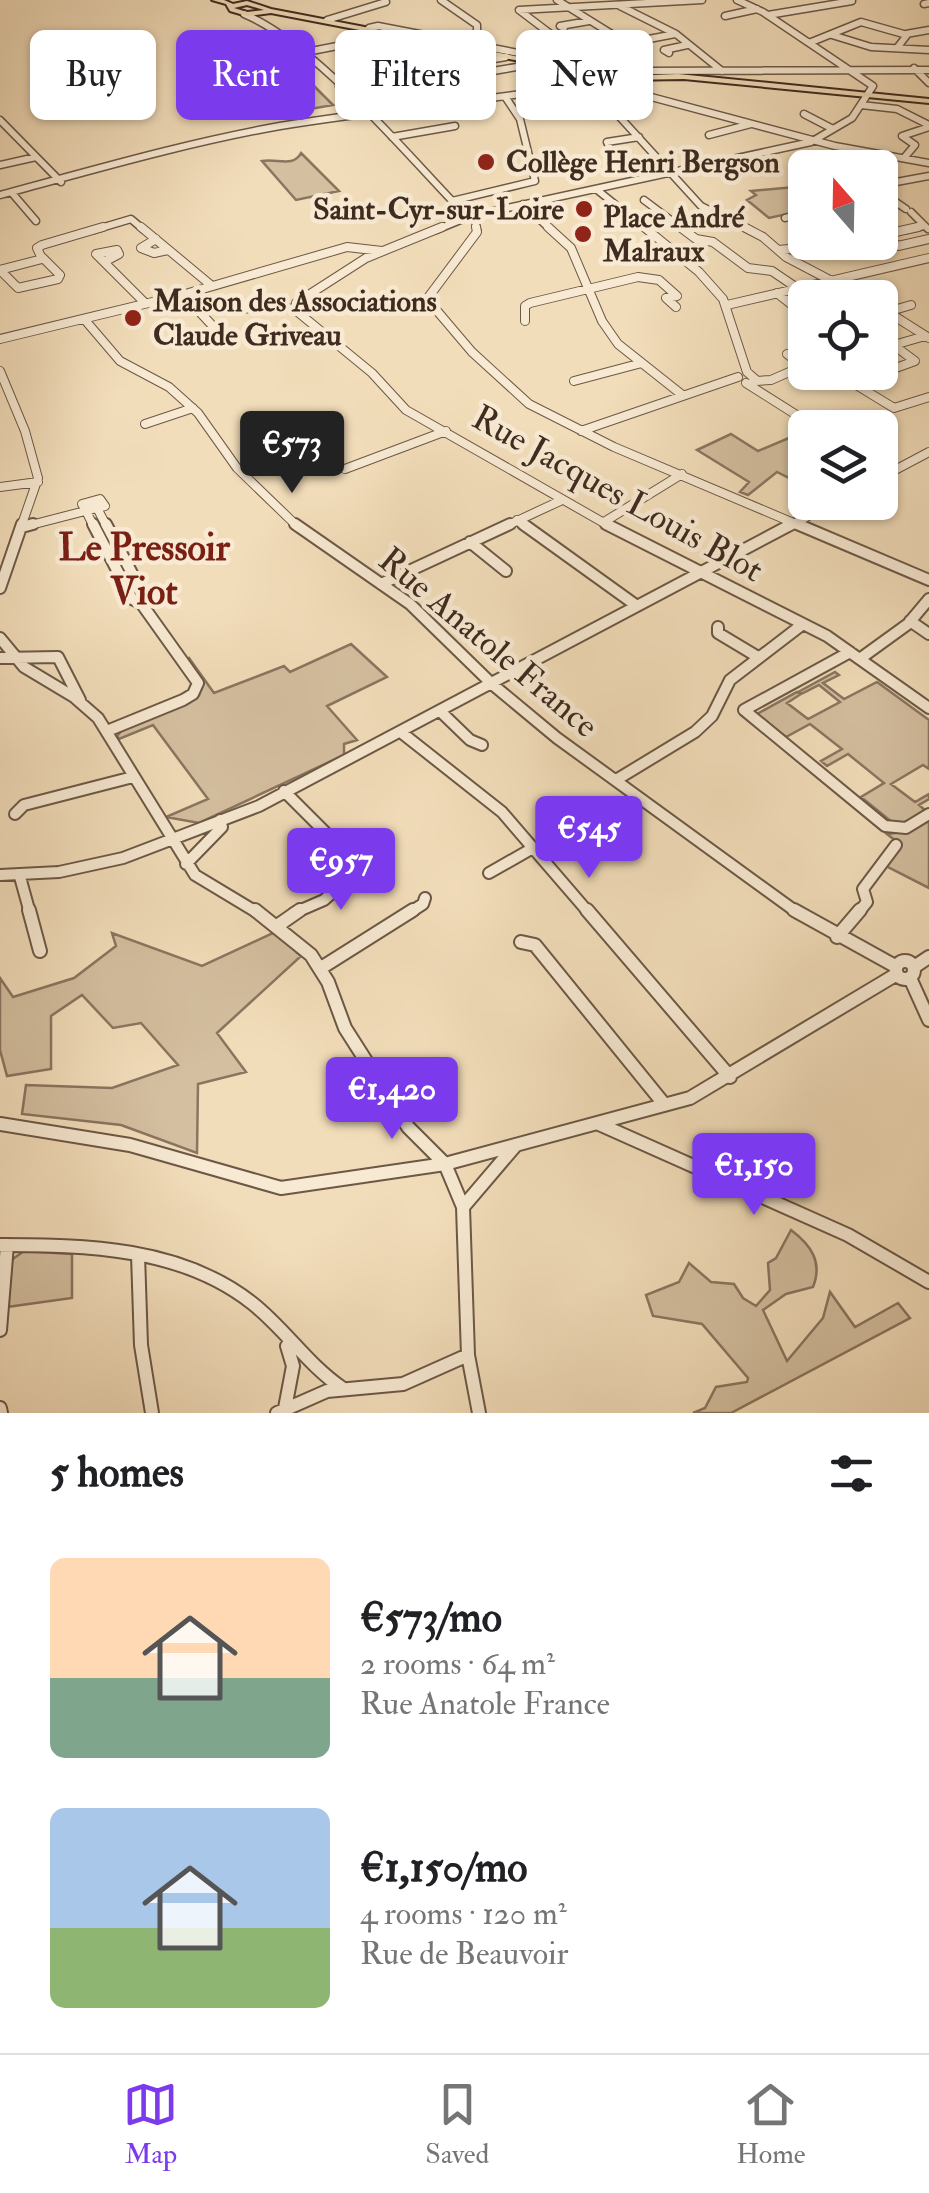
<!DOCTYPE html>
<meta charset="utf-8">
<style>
:root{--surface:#fff;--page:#f6f6f6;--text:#202124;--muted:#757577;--line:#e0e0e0;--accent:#7c3aed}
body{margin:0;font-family:"IM FELL Double Pica",serif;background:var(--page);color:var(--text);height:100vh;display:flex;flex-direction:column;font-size:38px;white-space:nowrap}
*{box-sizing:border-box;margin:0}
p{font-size:32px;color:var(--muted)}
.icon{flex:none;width:55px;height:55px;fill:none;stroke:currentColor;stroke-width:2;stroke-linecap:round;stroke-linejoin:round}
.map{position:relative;height:1413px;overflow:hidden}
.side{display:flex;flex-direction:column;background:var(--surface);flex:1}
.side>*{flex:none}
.top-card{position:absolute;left:30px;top:30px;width:870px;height:90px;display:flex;gap:20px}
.needle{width:65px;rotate:340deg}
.fabs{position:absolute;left:788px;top:150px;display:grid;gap:20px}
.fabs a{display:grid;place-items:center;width:110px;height:110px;border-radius:15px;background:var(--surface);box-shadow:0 2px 8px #0004;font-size:50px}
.price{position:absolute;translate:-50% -85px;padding:0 22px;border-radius:10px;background:var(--accent);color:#fff;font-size:32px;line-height:65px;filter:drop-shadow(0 2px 5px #0008)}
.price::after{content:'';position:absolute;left:50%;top:60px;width:30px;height:22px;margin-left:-15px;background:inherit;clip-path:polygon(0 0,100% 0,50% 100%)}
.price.active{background:#222;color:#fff}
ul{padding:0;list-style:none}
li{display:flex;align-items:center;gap:30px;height:250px;padding:0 50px}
li span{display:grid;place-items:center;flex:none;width:280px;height:200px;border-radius:15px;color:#555}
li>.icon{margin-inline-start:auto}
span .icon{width:120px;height:120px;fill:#fffc;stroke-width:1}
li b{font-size:42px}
h2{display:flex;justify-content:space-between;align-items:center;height:120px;padding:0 50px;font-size:42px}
.tag{padding:0 35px;border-radius:15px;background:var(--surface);box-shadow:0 2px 8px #0004;font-size:35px;line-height:90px}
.tag.active{background:var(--accent);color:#fff}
.tabs{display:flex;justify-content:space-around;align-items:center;height:140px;border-top:2px solid var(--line);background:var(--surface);font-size:28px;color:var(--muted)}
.tabs a{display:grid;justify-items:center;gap:5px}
.tabs .active{color:var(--accent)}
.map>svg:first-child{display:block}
.green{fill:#d4bfa0;stroke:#8a7560;stroke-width:2.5}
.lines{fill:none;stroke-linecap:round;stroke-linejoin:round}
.minor-far3-casing{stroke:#6c5846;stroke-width:9}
.minor-far2-casing{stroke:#6c5846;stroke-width:10}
.minor-far1-casing{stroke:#6c5846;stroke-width:14}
.minor-casing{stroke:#6c5846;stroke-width:16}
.major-casing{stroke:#3f2b1f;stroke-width:4}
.minor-far3{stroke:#f7e9d2;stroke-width:6}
.minor-far2{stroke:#f7e9d2;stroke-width:8}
.minor-far1{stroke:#f7e9d2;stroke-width:10}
.minor{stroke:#f7e9d2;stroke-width:12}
.major{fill:#f2ddba;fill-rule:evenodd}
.poi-dot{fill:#8f2418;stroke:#f7e9d2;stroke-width:4}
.labels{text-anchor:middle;stroke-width:9;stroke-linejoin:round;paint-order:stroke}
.far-poi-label{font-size:30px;font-weight:bold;fill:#3f2b1f;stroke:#f7e9d2;text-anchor:start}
.street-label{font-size:35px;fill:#3f2b1f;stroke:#f7e9d2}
.neighbourhood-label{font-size:38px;font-weight:bold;fill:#7a1f14;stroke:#f7e9d2}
</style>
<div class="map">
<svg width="929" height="1413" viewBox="0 0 929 1413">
<rect width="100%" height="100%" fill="#f2ddba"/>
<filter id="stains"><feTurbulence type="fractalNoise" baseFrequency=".002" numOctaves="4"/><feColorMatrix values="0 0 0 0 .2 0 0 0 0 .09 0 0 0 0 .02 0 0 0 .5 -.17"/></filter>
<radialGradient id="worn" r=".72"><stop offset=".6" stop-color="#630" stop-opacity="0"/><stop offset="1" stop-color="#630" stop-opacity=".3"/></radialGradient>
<path class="green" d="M303,75L333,105L282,114L253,84Z
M301,153L339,191L296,200L262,161C277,158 293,168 301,153Z
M805,186V210L769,218L747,200L756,195L751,191Z
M731,434L758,451L789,438L805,448V477L797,482L777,472L748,495L740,492L749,482L697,450Z
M351,644L387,677L327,706L357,740L344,744V755L199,823L166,817L208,799L153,725L119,739L117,736L123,729L199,695L186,660L189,658L214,693L284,666L290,672Z
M835,672L839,675L823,683L844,699L877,682L929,720V769L923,765L891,784L915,802L929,794V799L919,805L927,812L898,827L861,797L884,783L848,754L827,766L821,761L842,749L810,724L786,737L757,714L797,692L801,694L787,703L808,719L840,702L819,685L803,693L800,691Z
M929,820V888L886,866L901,845L887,834L910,831Z
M275,932L301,956L217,1033L246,1072L198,1084L197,1153L121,1125L22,1114L26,1085L112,1088L178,1065L141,1023L113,1028L82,995L51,1016V1069L7,1076L0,1050V978L13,997L74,978L116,946L112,933L202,966Z
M791,1230C811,1245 823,1262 813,1287L786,1294L763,1310L787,1361L823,1318L830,1292L855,1327L898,1303L910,1318L731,1413H693L705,1408L716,1387L747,1382L748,1378L702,1324L653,1316L646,1295L679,1282L689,1263L711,1282L734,1284L743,1298L756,1306L770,1290L768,1263L776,1258Z
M24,1251L72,1254V1298L7,1307L10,1261Z"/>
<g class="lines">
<g class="minor-far3-casing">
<path id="minor-far3" d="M441,0L477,25V38L470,49
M557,0L636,49
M924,4L929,3
M620,6L676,34L722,71
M244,14C314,43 402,149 457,206L480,214L811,142L852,118L873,86L763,12L737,0
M768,15L852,1
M725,16L757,9
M327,20L386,2
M369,28L378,26L539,57
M564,28L560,26L589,21
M906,34L929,30
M832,35L871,47L929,50
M377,38L398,54L409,53L399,54
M628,43L675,34
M809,43L861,22L907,35L897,48
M549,47L556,38L519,10L702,0
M669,53L664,50L687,45
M296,54L394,35
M622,59L615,58L624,57L635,70
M446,67L506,57
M914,68L929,83
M643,71L929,70
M428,82L540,63
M599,85L617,114L701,206L749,230
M339,86L408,74
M610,86L835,146L929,163
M861,105L897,109L929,125
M804,114L833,129
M0,120L61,182
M709,135L751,124
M392,137L455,126
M904,158L915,145L902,136L929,127
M617,163L607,142L639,137
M0,165L36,157
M880,185L929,176
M596,189L647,230
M12,193L36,221
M0,195C93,170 185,143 280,126C395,107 511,99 626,78
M887,196L906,209
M644,200L684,230
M452,201L535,181L520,119L506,98
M523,204L551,230
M911,212L928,229
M785,218L805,213
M475,220L477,230
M94,230L131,219L144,230
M436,230L463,219
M906,230L924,226"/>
</g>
<g class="minor-far2-casing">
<path id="minor-far2" d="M141,227L212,286
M476,227L477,232L427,299L472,352L529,404L614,447L803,527
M548,227L571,248L602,321L618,344L681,394
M644,227L699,272L723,299L747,372L755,379L751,384
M680,227L696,239L713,242L748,268L772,271L797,288
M744,227L763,237L786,257L864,298
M918,227L882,235L898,246L929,239
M156,239L141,248L154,253L168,250
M117,250L119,254L104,262L96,254Z
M778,250L800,248L806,252
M104,262L145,303
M0,270L42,259L37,248L42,245L103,227
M0,270L18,288L58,279L60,275L43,258
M777,293L805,315
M175,297L347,247L382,251
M296,303L366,258L442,227
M199,304L196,308L222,336
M727,305L929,258
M305,306L427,299
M880,307L929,338
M294,309L372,373L406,410L611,527
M887,312L911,305
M85,320L120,361L169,387L198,413L237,468L298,527
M525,321V306L530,303L638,277L659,280L677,296L666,298L676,307
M0,339L169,298L227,310L277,306L292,309
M896,347L915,361L860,381L858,386L894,408L929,397
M880,349L925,336
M0,371L25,431L38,478L21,527
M574,381L638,364
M756,381L771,380L803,366L787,354
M746,383L817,428
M145,424L193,408
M581,431L738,377
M345,469L446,431
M880,478L929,452
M0,487L38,482
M86,511L94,527
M86,511L82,504L100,499L105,506L97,508
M517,520L526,527
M604,522L682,474
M23,527L97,508L107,527
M504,527L560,501
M788,527L834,502"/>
</g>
<g class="minor-far1-casing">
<path id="minor-far1" d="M93,524L132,599L141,603L198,683L193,694L183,700L107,731
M106,524L144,596L141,603
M295,524L410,604L492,684L557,738L798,913
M523,524L637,606
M606,524L827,636L929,708
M797,524L929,580
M22,527L33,524
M470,542L506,571
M381,584L510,524
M0,588L22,524
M910,621L929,634
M718,627V633L758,657
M0,638L24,667L74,697L98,718L195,875L258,913
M850,652L744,710L885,826L906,828L929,814
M0,658L58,657L80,700
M861,658L908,624L929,599
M441,712L470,740L482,745
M402,733L502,812L589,913
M616,780L695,732L712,716L730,680L803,624
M284,791L330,837
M15,814L24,805L133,777
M186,864L222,827L220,820
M489,873L533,848
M0,875L59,872L123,858L259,806L792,524
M20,877L30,913
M294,913L324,900L371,858
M409,913L423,904L425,898
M858,913L867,902L863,889L896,845"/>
</g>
<g class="minor-casing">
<path id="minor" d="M29,910L40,951
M255,910L311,955L328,982L345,1028L408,1127L445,1164L463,1207L468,1355L479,1413
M587,910L730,1077
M794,910L895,966
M277,926L300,910
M837,937L860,910
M521,942L535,945L664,1104
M896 970a9 9 0 1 1 18 0a9 9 0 1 1-18 0Z
M914,967L929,957
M321,968L413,910
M910,978L929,1020
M0,1124L130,1145L281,1188L445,1164L690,1098L897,974
M599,1124L848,1235L929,1282
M463,1207L515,1146
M0,1245C86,1245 181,1247 252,1303C285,1329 307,1364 342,1388
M138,1255L141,1345L152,1413
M0,1330L7,1245
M0,1408L1,1413
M285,1408L293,1366L287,1346
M277,1413L327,1391L403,1384L468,1355"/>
</g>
<g class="major-casing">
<path id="major" d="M212,0H224L233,4L247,1L271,9L541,61L613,71L625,76L678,74L929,99V103L684,79L624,80L611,75L541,65L271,13L247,16L230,11L226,4ZM247,5L264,10L247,12L234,8Z"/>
</g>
<use href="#minor-far3" class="minor-far3"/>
<use href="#minor-far2" class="minor-far2"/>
<use href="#minor-far1" class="minor-far1"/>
<use href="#minor" class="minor"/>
<use href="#major" class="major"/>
</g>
<g class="poi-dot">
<circle cx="486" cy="162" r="10"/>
<circle cx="584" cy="209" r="10"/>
<circle cx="583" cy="234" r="10"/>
<circle cx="133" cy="318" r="10"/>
</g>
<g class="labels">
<g class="far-poi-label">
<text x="506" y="172">Collège Henri Bergson</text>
<text x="564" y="219" text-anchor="end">Saint-Cyr-sur-Loire</text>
<text x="603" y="227">Place André<tspan x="603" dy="34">Malraux</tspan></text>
<text x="153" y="311">Maison des Associations<tspan x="153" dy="34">Claude Griveau</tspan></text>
</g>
<g class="street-label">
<text transform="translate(618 493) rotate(29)" y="12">Rue Jacques Louis Blot</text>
<text transform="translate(489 642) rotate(40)" y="12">Rue Anatole France</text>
</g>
<g class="neighbourhood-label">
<text x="144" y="560">Le Pressoir<tspan x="144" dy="44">Viot</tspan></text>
</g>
</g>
<rect width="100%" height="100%" filter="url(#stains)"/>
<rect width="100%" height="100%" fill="url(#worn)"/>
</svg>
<div class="fabs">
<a><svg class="needle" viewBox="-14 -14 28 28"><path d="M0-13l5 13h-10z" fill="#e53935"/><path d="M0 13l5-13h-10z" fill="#757577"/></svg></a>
<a><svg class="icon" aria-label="locate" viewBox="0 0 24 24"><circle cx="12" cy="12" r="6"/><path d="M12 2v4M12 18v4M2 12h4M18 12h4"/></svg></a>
<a><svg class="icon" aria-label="layers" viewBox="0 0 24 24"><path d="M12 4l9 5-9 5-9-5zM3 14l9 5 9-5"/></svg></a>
</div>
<b class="price active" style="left:292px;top:496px">€573</b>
<b class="price" style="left:589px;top:881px">€545</b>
<b class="price" style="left:341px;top:913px">€957</b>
<b class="price" style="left:392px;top:1142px">€1,420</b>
<b class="price" style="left:754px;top:1218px">€1,150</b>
<div class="top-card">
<a class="tag">Buy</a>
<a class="tag active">Rent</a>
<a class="tag">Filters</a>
<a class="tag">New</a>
</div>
</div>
<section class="side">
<h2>5 homes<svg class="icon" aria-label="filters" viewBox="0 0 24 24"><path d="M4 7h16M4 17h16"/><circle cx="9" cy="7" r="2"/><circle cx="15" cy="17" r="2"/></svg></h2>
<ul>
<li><span style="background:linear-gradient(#ffd9b3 60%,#7fa58c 0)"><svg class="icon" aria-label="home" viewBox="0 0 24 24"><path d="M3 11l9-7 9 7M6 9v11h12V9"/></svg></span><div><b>€573/mo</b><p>2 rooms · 64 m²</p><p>Rue Anatole France</p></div></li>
<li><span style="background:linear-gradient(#a9c7e8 60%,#8fb573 0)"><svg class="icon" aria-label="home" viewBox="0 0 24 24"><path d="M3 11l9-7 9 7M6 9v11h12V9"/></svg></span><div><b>€1,150/mo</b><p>4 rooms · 120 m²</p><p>Rue de Beauvoir</p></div></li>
</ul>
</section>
<nav class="tabs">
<a class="active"><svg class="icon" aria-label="map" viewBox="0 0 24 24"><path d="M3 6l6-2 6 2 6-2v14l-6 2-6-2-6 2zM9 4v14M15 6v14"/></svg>Map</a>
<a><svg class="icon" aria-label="saved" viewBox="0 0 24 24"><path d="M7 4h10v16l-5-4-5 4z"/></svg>Saved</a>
<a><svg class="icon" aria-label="home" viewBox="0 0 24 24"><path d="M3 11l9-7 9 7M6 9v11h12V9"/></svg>Home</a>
</nav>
